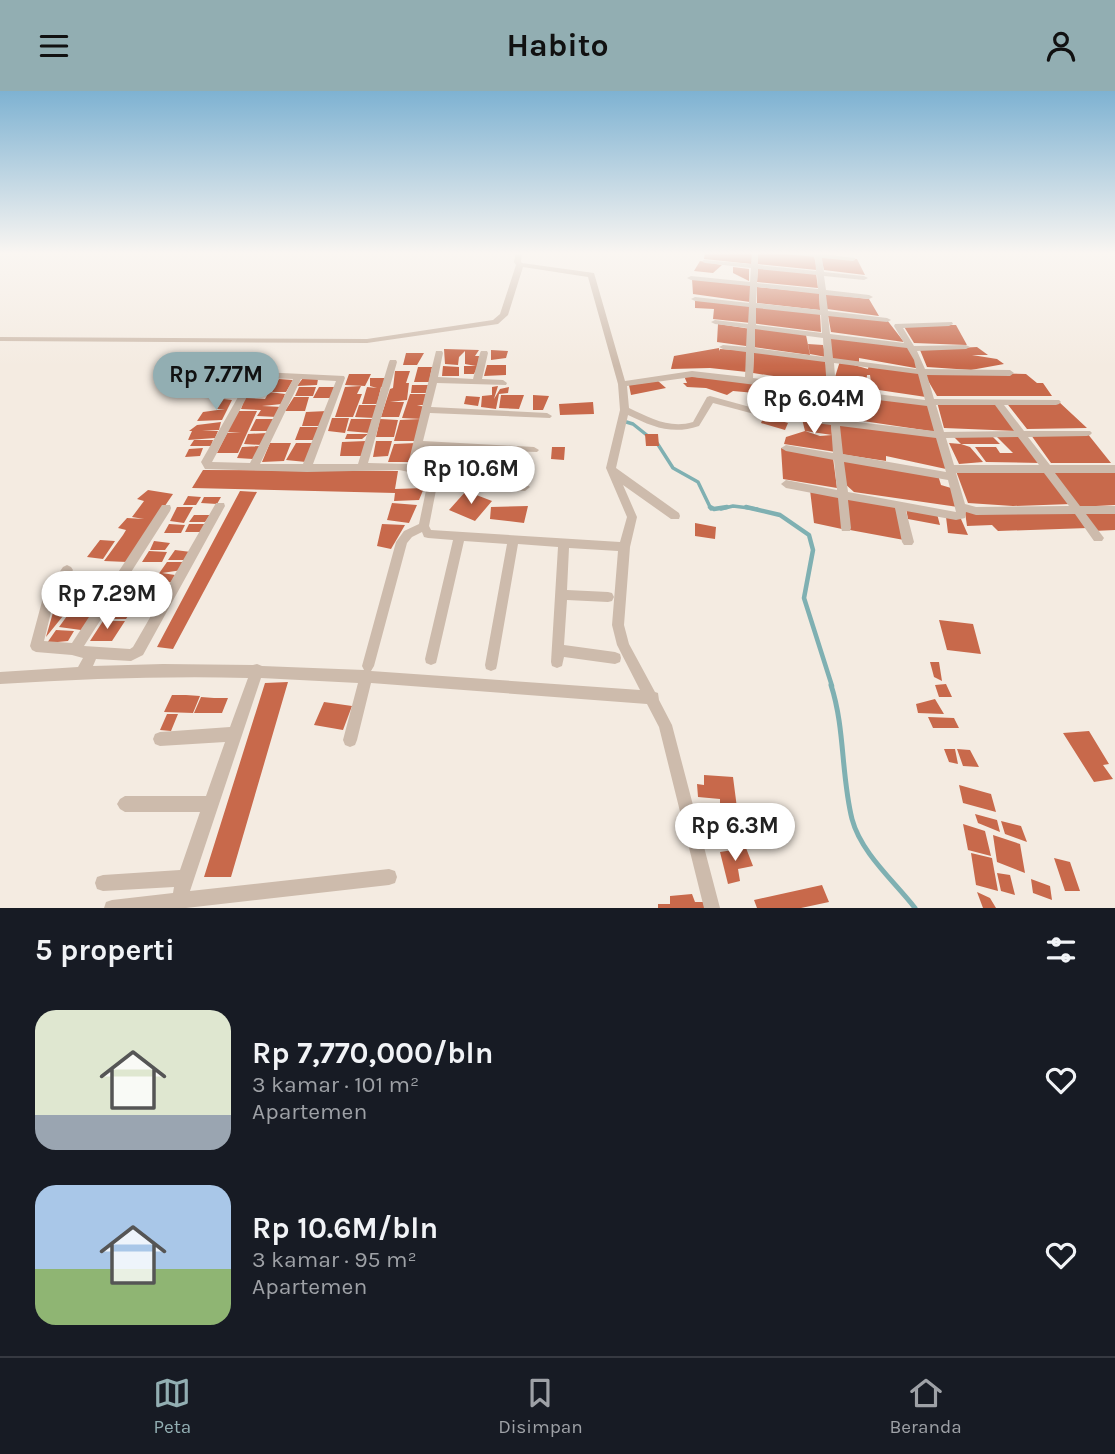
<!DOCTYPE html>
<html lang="id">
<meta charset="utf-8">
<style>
:root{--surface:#171b24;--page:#242831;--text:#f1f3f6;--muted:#9ea1a6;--line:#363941;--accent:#92aeb2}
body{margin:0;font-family:Karla,sans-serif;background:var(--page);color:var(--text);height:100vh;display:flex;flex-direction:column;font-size:26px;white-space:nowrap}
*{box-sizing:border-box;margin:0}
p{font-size:23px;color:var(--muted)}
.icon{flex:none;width:38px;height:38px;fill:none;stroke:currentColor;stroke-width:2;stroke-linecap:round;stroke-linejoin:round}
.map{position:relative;height:817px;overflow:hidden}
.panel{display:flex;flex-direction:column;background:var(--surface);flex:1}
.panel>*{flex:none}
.price{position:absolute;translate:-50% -60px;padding:0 16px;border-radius:24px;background:#fff;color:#222;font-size:23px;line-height:46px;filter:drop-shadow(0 2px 4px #0008)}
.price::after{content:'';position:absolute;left:50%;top:42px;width:21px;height:16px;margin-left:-10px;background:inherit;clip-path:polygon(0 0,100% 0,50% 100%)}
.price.active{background:var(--accent);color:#111}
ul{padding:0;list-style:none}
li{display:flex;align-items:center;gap:21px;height:175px;padding:0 35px}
li span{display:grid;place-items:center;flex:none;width:196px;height:140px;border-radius:21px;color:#555}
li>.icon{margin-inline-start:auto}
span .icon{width:84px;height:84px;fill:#fffc;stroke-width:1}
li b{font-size:30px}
h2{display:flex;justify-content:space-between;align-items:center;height:84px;padding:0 35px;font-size:30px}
header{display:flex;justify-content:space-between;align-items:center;height:91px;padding:0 35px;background:var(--accent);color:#111;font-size:32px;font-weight:700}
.tabs{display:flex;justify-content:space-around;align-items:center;height:98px;border-top:2px solid var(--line);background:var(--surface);font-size:19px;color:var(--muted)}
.tabs a{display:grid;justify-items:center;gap:4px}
.tabs .active{color:var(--accent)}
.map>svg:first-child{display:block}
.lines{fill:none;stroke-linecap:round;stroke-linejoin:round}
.stream-far2{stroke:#7fb0b2;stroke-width:3.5}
.stream-far1{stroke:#7fb0b2;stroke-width:4.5}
.stream{stroke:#7fb0b2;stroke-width:5}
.building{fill:#c8694b}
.street{fill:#cdbbac;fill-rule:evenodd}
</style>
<header><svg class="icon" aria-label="menu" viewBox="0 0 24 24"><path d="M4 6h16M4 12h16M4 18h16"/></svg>Habito<svg class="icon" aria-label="person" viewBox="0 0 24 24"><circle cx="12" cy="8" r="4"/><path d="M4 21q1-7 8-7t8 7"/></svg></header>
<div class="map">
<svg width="1115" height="817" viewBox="0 0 1115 817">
<rect width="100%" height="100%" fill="#f4ebe1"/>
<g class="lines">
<path class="stream-far2" d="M623,330L633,333L648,345
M657,352L673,377L698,391L711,418
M721,418L733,415L757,418"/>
<path class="stream-far1" d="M710,416L714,418L727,416
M746,416L780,424L809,444L813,459L804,507L832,595"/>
<path class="stream" d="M831,594C845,637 841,684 852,728C861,762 894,790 915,817"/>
</g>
<path class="building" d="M705,161H753L752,173L704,168Z
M757,161L814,165L817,179L757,173Z
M821,166L857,168L865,184L824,179Z
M700,170L722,174L713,182L694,180Z
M733,176L749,178V190L733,182Z
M758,177L816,182L818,197L757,191Z
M692,188L754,194L750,211L693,203Z
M757,196L819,202L820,219L757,212Z
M825,203L869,208L879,225L827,218Z
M695,208L753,214L751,232L713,228L714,218L695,217Z
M755,214L820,223L821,241L751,232Z
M828,224L887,229L904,251L831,241Z
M718,233L751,238V256L755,245L751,236L806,244L810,264L717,251Z
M903,234H956L967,254L914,252Z
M827,245L909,255L921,278L859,267V271L830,268Z
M808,253L823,254L826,266L810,263Z
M977,256L988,264H972L997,268L1004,273L971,279L927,276L920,259Z
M719,257V260L720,258L749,260L747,281L710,277L671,278L674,265Z
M444,258L479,259L475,265H479L478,275L474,283H464V275H476L465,273V260L459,266L458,274L445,273Z
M491,259L508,260L506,267L491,269Z
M754,259L824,268L828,280L827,293L753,282Z
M406,262H424L417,274H403Z
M840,270L868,278L869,273L921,282L926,306L872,298L870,284H867L866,296L835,286Z
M487,274H506V284L484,285Z
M443,275L459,276V285H442Z
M418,276H432L429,291H414Z
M395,280H410L406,292H409L407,309L390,311H404L399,326H381L390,298L393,297Z
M923,281L1026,283L1037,292H1043L1052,305H937Z
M349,283H371L365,295L345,294Z
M684,285L752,291L755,302L733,300L727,304L706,297L687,296L683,292H687Z
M260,286L277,287L268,300L251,299Z
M303,287L318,288L317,294L297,295Z
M370,287H386L385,296H381L377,313H362L367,296L377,297L370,295Z
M279,288L293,289L286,301H272Z
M658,290L666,297L631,304L629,294Z
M773,293L827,300L830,326L797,322L772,307Z
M412,294H428L426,302H411Z
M239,295L233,306L212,305L215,301Z
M361,295L357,303H362L353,326H335L345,296Z
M498,295L494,308L500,298L509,296L508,302L499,303L496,318L481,316L482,305L492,304V296Z
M299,296H316L313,305H295Z
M319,296H336L332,307H313Z
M269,301L285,303L282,313L262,315L282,316L277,326L257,325L261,319L241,318L245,307L265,308Z
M836,301L928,314L937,341L836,326Z
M410,303H428L425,314H417L425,316L422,328L402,327Z
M501,304H524L519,318L499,317Z
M533,304L549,305L543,319H533Z
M466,305L480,306L478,315L464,313Z
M294,306H309L305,320H285Z
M223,308L232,309L222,329L197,330L203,321L225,318H217Z
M1005,310H1058L1087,337L1027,338Z
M593,311L594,323L560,324L559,313Z
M937,311L998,312L1017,340L944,337Z
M359,314H378L374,327L355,326Z
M239,320H257L238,362H217L227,342H241L226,341Z
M327,320L320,335H302L306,321Z
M764,325L788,332L785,339L761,332Z
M332,327H349L345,342L328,340Z
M256,328H274L268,340H250Z
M351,328H374L369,342L347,340Z
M380,328L398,329L394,346H376Z
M422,328L415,350H394L400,329Z
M802,328L831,331L832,344L805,340L820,345L832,344L836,361L784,353L786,346L805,340Z
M221,331L219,339H202L218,340L215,347L188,349L192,340H189L197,334Z
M839,332L938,346L946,378L886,365V370L840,363Z
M300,336H322L317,349H295Z
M267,342L261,354L244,353L248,343Z
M1087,342L1111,372H1051L1031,344Z
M347,343H368L362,348H345Z
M645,343H658L659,355H646Z
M952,344L993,346L1000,353H961L970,356L983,371L959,373L949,352L961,353Z
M1017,344L1040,372L986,371L975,356H996L1000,362H1013L996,345Z
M194,349H213L211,355H190Z
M366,350L363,365H340L342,351Z
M376,350H392L388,365L373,366Z
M270,352H291L284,370L262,371Z
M296,352H313L306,371L286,369Z
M416,352L409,371H388L394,353Z
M260,355L253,368L237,367L242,356Z
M552,356H565L564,369L551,368Z
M203,357L200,365L185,366L189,358Z
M781,357L833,367L837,397L783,388Z
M843,367L937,381L941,394L951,397L958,416L854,401L844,392Z
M1051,377H1115V414L1077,416Z
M203,379L398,380L395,398L424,397L419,409L394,410L395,402L192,397Z
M956,380L1047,381L1071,413L1013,415L968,412Z
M148,399L173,403L127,471L104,470L123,444L126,439L118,437L127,427L144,428L132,426L144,410L137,408Z
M810,399L839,403L842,438L814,432Z
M240,400L257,401L173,558L157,556Z
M466,400L492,410L475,430L449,419Z
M845,404L895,415L904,449L850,439Z
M188,405L201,406L196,414H183Z
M204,406H221L217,413L201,412Z
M392,412L417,414L409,432L387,429Z
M528,415L524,432L490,428L491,416Z
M177,416H193L184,432L170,430Z
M1115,416V439L1093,440L1078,418Z
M906,417L937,423L940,434L908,428Z
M965,421H1075L1088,437L998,440L992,434L967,435Z
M194,424H210L205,431H189Z
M946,426L961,428L968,444L948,442Z
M695,432L716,436L715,448L695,445Z
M169,433L185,434L181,442H164Z
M189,433H207L202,441H185Z
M382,433L405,434L391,458L377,455Z
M100,449L115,450L103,468L87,466Z
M154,450L170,452L165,459H150Z
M175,459L191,461L186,469H168Z
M149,460L167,461L162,471H142Z
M167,471H185L182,479L162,482L175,484L171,491H153Z
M156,481L149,490H132L135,483Z
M72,487L94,491L82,506L59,502Z
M127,493L145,494L141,501L122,500Z
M152,493L168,494L163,502L146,500Z
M120,502L137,506L129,515L113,513Z
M146,503L163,505L158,514L139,513Z
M75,514L97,517L81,539L59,536Z
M140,517L157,518L151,526L134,524Z
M54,518L67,520L46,546Z
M107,518L132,519L126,528H103Z
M939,529L973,533L981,563L947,559Z
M103,530H125L112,550H90Z
M56,539L74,540L68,550L47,552Z
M930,571H939L942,590L934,586Z
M288,591L231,786H204L265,592Z
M946,593L952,606H939L935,594Z
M172,604H186L200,605L193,622L164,621Z
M201,606L214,607H228L222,622H194Z
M935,608L944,623L918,622L916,613Z
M324,611L352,615L343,639L314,634Z
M167,623H178L171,640L160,639Z
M928,626L954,627L959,637H933Z
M1089,640L1109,673L1103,674L1113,688L1094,691L1063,642Z
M944,658H955L958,673L949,671Z
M957,658L970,659L979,676L963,675Z
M704,684L733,686L737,717L720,716V708L698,706L697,693L704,694Z
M959,694L991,703L996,721L963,712Z
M975,723L997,729L1000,741L978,732Z
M1001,730L1021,735L1027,751L1005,743Z
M963,733L985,740L991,765L968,759Z
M993,744L1020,753L1025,782L997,771Z
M746,757L753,775L738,778L740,790L728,793L720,761Z
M971,762L992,767L998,800L976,794Z
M1054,767L1070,771L1080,800H1065Z
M997,782L1010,784L1015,804L1001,800Z
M1031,788L1050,795L1052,809L1033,802Z
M822,794L829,811L801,817H757L754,809Z
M977,801L990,807L996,817H983Z
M692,803L695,811H706L707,817H658V813H670V805Z"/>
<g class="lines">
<path class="street" d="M516,161H522L521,171L522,172L594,182L625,290L692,280L745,286L746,261L723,258L719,256L723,254L746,256L747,237L715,233L711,231L715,229L748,233L749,216L695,210L691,208L695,206L749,212L750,195L691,189L687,187L691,185L750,191L751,177L705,172L703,171V169L751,173L752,161H758V174L816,180L815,166L785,163L782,161H821L822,163L855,167V169L853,170L822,167L824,181L864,185L868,187L864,189L824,185L826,199L869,204L873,206L869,208L826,204L828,220L887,227L891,229L887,231L828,225L830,243L904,252L894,235L895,233L952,231L953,233L949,235L903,237L914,255L966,254L970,256L966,258L917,260L925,278L1010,279L1014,282L1010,285L927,284L934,308L1059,309L1061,311L1059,313L1056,314H1004L1024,340H1090L1092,342L1090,344L1087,345L1028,346L1050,374H1115V382H1055L1080,415H1115V423H1086L1104,447L1102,450H1094L1075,423L976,424L966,421L965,427L956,429L906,420L914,451L912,454H904L902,451L895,417L848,409L851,437L850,440H842L841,437L838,407L786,397L781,393L786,389L837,399L834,369L786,360L781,357L786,354L833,362L831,334L801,330L796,327L801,324L830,327L828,303L692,286L627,295L629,317C650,327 670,338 693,331L707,306L710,305L761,319L763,321L758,324L713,312L699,335C672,344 653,336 628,324L616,377L679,422L680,425L679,428H671L623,394L637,426L630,456L624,534L629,553L655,601L658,602L659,609L672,634L720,817H704L659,636L647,613L371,592L357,649L355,654L350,656L345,654L343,649L358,592L261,587L190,800L389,778L395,780L397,786L395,792L389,794L186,817H104L106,811L112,809L173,802L174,796L103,800L97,798L95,792L97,786L103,784L180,779L200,721H125L120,718L117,713L120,708L125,705H206L225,651L160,655L155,653L153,648L155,643L160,641L230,636L248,587C165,585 83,588 0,593V581L78,576L83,567L72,564L36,561L32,559L30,555L44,503L63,476L67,474L71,476L73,479L55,505L44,550L72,552L162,414H170L171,417L170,420L84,555L130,558L133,556L216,412H224L225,415L143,564L131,570L96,568L93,575L163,573L253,574L257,573L262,575L364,579L362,575L396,451L404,440L419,433L429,385L399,379L307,381L205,378L201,371L250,285L261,281L344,285L345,287L313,373H358L389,271L390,269H396L397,271L368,372L408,373L436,260H442L443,262L438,286L473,288L480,262L481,260H487L488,262L482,288L503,289L507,292L506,294L437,292L431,316L547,322L552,325L550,327L430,322L423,350L534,356L539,359L537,361L422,357L418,375L438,380V387L525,392L530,396L525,400L437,394L429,435L431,439L620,451L627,426L606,377L620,319L618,293L588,186L523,176L508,224L498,233L367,252L0,250V246L367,248L493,229L500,223L516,174L514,171ZM758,178L817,184L818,198L757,192ZM757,196L819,203L820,219L756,212ZM756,217L821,224L822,242L756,234ZM755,238L823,247L824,266L755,257ZM831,248L907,257L914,269L916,278L833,267ZM754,262L825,271L827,297L753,287ZM834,272L918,283L925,309L836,298ZM262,287L293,288L250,372L212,371L256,289ZM301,288L336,290L303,373H260ZM837,304L927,315L934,340L840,329ZM936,314H995L1014,340L944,341ZM840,335L936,347L946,381L843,363ZM1018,346L1039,374H954L946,347ZM844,371L948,389L956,421L848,401ZM956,382H1044L1069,415L976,416L965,413ZM422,441L424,446L428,447L453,449L425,568L426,572L431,574L436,572L437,568L464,450L507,453L485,574L486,578L491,580L496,578L497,574L518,453L558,456L551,571L552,575L557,577L562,575L564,566L615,573L620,571L621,567L620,563L615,561L564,554L567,509L608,511L612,510L614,506L612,502L608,501L567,499L569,457L618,460L612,534L617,554L640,599L371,580L374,575L407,452L412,446Z"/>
</g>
<linearGradient id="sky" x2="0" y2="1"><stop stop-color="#7eb2d2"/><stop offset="0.59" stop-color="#faf6f2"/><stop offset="1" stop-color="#faf6f2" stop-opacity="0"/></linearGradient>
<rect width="1115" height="275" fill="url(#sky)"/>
</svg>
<b class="price active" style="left:216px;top:321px">Rp 7.77M</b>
<b class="price" style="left:814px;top:345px">Rp 6.04M</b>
<b class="price" style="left:471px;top:415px">Rp 10.6M</b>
<b class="price" style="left:107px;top:540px">Rp 7.29M</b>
<b class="price" style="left:735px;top:772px">Rp 6.3M</b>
</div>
<section class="panel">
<h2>5 properti<svg class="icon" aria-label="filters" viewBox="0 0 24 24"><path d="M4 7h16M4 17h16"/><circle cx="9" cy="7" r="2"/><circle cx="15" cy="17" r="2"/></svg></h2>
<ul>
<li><span style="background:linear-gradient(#dfe7d0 75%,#9aa5b1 0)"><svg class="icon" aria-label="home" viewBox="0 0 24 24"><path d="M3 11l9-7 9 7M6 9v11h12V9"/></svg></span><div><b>Rp 7,770,000/bln</b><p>3 kamar · 101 m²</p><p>Apartemen</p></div><svg class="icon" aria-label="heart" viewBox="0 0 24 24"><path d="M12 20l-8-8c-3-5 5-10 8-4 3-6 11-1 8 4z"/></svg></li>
<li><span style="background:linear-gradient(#a9c7e8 60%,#8fb573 0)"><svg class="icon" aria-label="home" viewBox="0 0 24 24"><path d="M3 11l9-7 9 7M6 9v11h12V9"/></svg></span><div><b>Rp 10.6M/bln</b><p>3 kamar · 95 m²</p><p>Apartemen</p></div><svg class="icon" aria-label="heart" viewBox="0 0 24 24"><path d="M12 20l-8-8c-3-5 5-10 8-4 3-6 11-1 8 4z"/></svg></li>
</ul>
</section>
<nav class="tabs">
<a class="active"><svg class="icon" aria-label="map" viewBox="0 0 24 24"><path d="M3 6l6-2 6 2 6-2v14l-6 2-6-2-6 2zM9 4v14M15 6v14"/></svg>Peta</a>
<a><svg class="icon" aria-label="saved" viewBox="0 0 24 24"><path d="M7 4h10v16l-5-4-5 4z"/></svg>Disimpan</a>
<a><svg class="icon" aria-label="home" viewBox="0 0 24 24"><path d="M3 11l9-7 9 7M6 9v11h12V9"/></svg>Beranda</a>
</nav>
